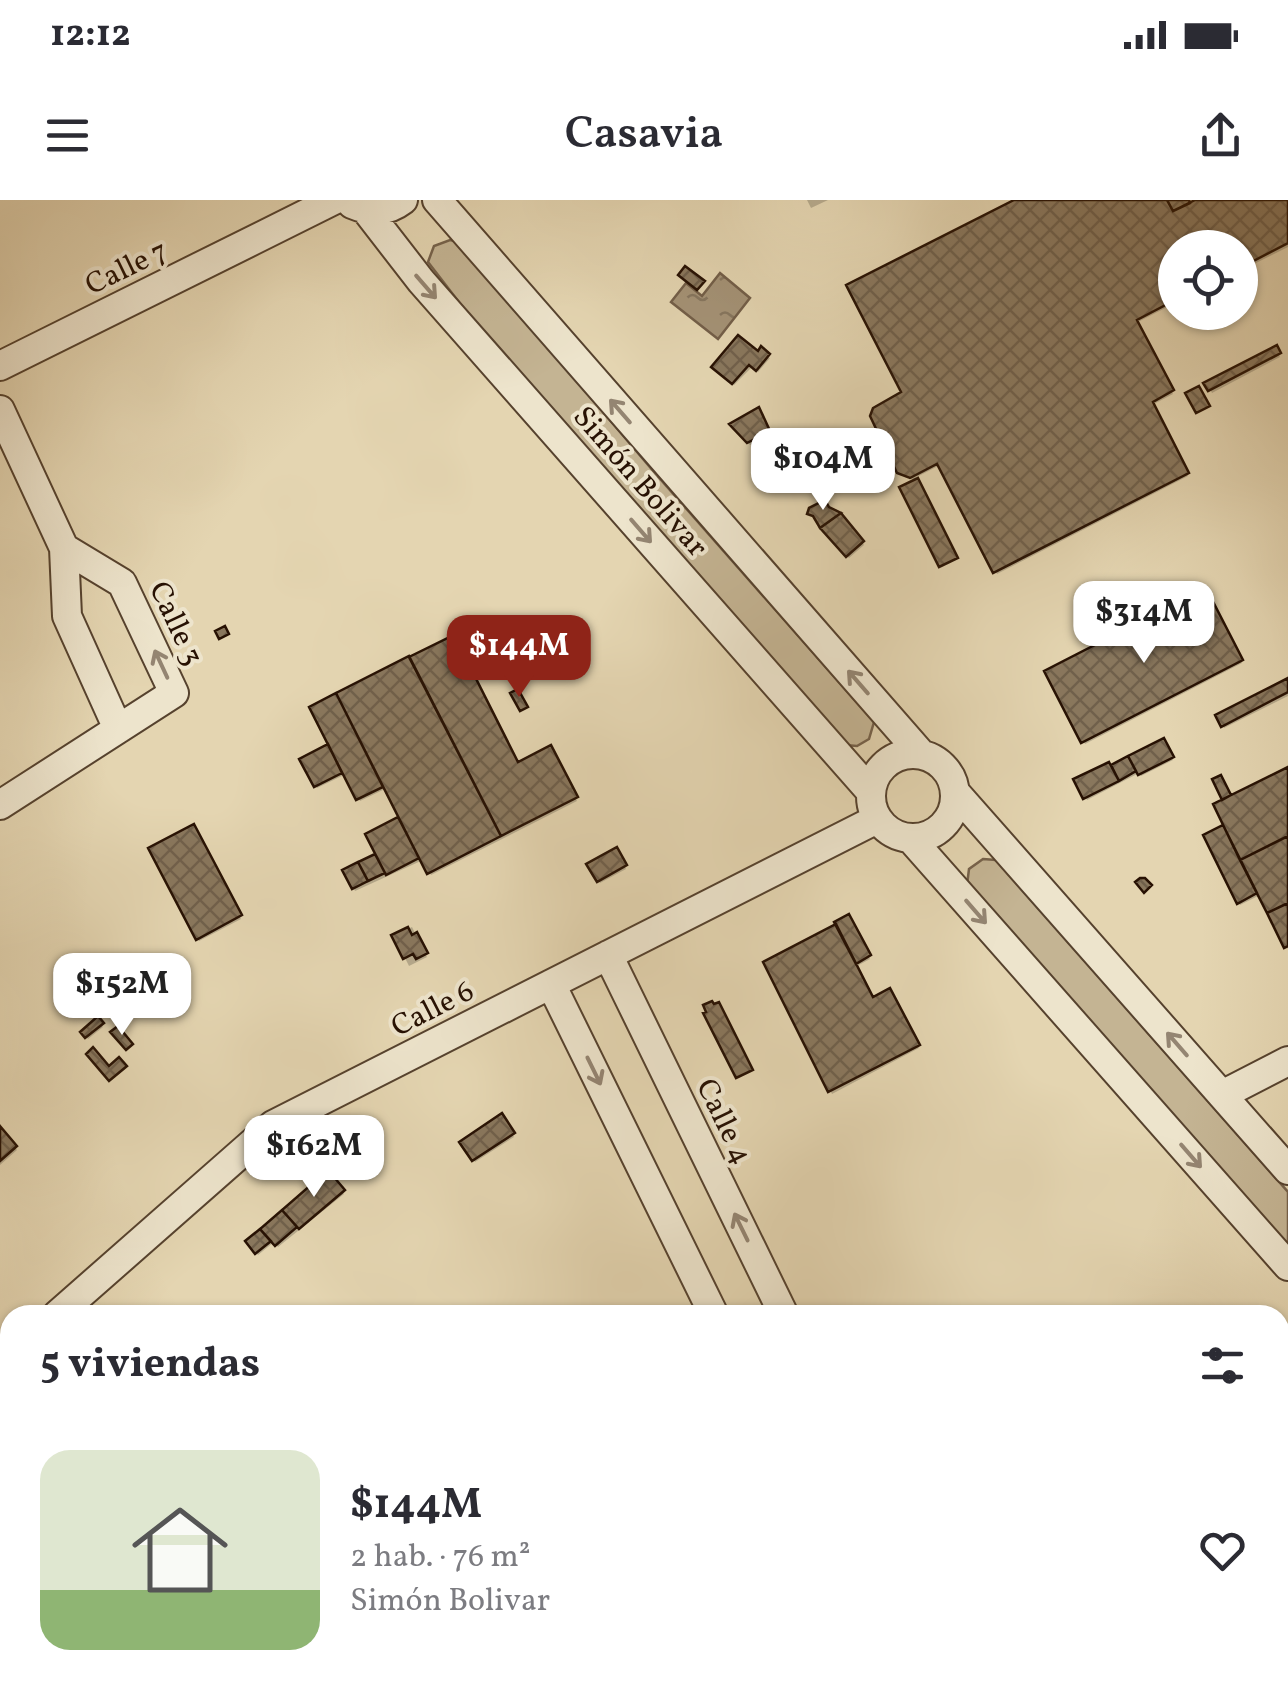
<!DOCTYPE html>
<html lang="es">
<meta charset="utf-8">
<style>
:root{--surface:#fff;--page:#f2f2f3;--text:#2b2b33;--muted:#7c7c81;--accent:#8f2418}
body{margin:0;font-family:Vollkorn,serif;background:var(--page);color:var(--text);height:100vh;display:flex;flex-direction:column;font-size:38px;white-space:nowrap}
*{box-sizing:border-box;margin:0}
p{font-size:32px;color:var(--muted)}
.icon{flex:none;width:55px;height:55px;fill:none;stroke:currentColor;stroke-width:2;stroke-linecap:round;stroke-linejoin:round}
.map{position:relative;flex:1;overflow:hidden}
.drawer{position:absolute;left:0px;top:1105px;width:1290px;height:390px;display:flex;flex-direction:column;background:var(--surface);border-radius:30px 30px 0 0;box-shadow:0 2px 8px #0004}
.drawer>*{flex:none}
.controls{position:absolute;left:1158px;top:30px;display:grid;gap:20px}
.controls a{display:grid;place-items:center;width:100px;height:100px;border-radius:50%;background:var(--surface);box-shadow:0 2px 8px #0004;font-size:50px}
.price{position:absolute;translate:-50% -85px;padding:0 22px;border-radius:20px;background:#fff;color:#222;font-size:32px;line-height:65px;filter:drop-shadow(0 2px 5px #0008)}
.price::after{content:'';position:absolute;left:50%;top:60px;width:30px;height:22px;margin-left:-15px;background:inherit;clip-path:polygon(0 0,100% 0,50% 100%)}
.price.active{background:var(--accent);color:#fff}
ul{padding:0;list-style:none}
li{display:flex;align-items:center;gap:30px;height:250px;padding:0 40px}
li span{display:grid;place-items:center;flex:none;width:280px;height:200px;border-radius:30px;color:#555}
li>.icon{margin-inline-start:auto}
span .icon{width:120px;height:120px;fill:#fffc;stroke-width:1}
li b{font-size:42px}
h2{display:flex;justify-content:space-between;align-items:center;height:120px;padding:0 40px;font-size:42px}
.status{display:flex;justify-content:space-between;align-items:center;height:70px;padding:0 50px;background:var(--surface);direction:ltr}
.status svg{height:28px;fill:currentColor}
header{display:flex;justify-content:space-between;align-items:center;height:130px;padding:0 40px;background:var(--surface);font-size:45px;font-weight:600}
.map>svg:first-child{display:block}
.grass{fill:#c4b493;stroke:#76624b;stroke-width:2.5}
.park{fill:url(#park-crowns);stroke:#76624b;stroke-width:2.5}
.water{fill:url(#water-ripples);stroke:#725e48;stroke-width:2.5}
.shadow{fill:#0003}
.building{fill:url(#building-cross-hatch);stroke:#271103;stroke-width:2.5}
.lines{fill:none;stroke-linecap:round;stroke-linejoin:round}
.minor-casing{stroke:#56422e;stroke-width:32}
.minor{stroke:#ede4cc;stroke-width:28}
.oneway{stroke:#948572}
.labels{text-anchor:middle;stroke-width:8;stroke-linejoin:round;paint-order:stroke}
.street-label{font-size:30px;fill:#271103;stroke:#ede4cc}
</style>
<div class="status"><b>12:12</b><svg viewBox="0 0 49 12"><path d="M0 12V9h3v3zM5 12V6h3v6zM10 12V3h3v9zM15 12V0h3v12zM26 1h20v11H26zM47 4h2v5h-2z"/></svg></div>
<header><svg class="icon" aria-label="menu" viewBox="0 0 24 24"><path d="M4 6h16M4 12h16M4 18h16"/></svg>Casavia<svg class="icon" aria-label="share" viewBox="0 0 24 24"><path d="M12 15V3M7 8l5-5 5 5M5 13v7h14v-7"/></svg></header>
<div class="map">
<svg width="1288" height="1495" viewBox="0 0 1288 1495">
<defs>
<pattern id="park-crowns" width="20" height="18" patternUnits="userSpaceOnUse" patternTransform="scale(2.5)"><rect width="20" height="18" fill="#c4b493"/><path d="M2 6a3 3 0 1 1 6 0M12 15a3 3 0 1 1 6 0" fill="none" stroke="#a89a7d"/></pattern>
<pattern id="water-ripples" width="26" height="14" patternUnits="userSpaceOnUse" patternTransform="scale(2.5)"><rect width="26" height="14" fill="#a49276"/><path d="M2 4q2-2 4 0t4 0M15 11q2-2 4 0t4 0" fill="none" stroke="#86765f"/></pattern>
<pattern id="building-cross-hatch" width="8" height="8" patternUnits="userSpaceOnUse" patternTransform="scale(2.5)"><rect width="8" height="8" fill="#89775d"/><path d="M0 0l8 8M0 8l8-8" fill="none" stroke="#70604b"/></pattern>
</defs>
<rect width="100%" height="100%" fill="#e4d5b1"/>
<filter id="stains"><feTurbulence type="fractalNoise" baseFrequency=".002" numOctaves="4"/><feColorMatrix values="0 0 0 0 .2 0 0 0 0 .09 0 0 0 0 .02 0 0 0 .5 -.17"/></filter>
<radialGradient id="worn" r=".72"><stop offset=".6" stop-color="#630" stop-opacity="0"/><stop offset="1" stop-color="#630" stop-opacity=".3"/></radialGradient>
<path class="grass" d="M450,40L459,42L654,272L874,522L869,539L857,546L845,545L472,119L428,62L434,46Z
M983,659L996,660L1288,992V1051L967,685L969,669Z"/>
<path class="park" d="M1288,1460V1495H1223L1241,1485H1280V1464Z"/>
<path class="water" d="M720,73L750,98L718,139L671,102L686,83L702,96Z"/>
<path class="shadow" d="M807,0H828L811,8Z
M1020,0H1186L1189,6L1201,0H1288V47L1240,71V48H1175V103L1136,123L1173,194L1152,205L1188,276L997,374L940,265L915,278L917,281L902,275L904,193Z
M1276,148L1280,157L1212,193L1207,184Z
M758,154L770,158L758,172L752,167L734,185L716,170Z
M758,211L770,235L750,245L732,225Z
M810,314L862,342L864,345L849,358Z
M1205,392L1242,463L1085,544L1047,472Z
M453,438L518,566L550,549L577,601L431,675L423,660L355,691L345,671L378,655L368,635L402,618L387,588L360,601L346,574L317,588L303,560L332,545L312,508Z
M1288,481V496L1224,528L1218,516Z
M1163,541L1173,560L1141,576L1139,573L1087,600L1077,581Z
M1288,570V749L1260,695L1240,705L1206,636L1226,626L1230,598Z
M193,627L241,719L199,741L151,649Z
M616,650L626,669L600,683L590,665Z
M848,717L870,759L855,767L872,800L889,791L919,848L832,894L766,763Z
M412,727L427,757L409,766L394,736Z
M98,820L103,827L88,839L83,832Z
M501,916L514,937L475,962L462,942Z
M0,930L17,950L0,965Z
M328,974L344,994L278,1047L274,1042L258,1055L248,1042Z"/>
<path class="building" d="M1014,0H1167L1173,11L1195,0H1288V43L1240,68V48H1175V100L1137,120L1174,190L1153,202L1189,273L993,373L937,264L910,278L897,273L870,216L873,208L901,192L846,85Z
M1167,0H1189L1190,3L1173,11Z
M685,66L705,81L697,90L678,75Z
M738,135L758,151L761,146L770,154L756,171L749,165L732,184L711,167Z
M1277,145L1281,153L1208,191L1203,183Z
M1199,186L1210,206L1196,213L1185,193Z
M759,207L770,231L747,243L729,224Z
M802,256L806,264L790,272L784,270L787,264Z
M918,278L958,358L939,367L899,287Z
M825,300L829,307L841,313L820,328L813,316L807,314L809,308Z
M841,313L864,341L846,357L820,328Z
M1206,388L1243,460L1081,543L1044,471Z
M225,426L229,434L219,439L215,431Z
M454,435L518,562L551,545L578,597L501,636L409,457Z
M409,456L501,636L427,674L336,493Z
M1288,478V492L1221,527L1215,515Z
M518,489L528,507L520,511L510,493Z
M336,493L383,587L356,600L309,507Z
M1164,538L1174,557L1138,575L1128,556Z
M328,544L342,573L314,587L299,559Z
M1128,556L1136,571L1119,581L1111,565Z
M1109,562L1119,581L1083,599L1073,579Z
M1288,567V636L1240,660L1213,604Z
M1221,575L1231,595L1222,600L1212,579Z
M398,617L419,658L386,675L365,634Z
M194,624L242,715L196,740L148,648Z
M1223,625L1257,693L1237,704L1203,635Z
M1288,636V703L1267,713L1240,660Z
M617,647L627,665L597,682L586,664Z
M375,654L385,673L368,681L358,662Z
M358,662L368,681L352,689L342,670Z
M1140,678H1145L1152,685L1144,693L1135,682Z
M1288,703V746L1284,748L1267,713Z
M849,714L871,755L856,764L834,722Z
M836,724L873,797L890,788L920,845L828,892L763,762Z
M408,727L412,735L417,732L428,753L416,759L413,754L403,759L391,735Z
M712,801L714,804L719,802L753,870L736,878L703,813L706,812L703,805Z
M98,816L104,823L85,838L80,832Z
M118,826L133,844L126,850L110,832Z
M93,847L109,866L119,857L127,866L109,881L86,854Z
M502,913L515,933L472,961L459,942Z
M0,926L17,946L0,961Z
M328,970L345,990L299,1029L282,1010Z
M282,1010L297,1027L275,1046L260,1029Z
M260,1029L271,1041L255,1054L245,1041Z
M747,1485H792L797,1495H752Z"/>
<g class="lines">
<g class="minor-casing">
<path id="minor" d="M437,0L922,555
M352,4C371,12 386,13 403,0
M366,10L421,81L871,592
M0,166L334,0
M0,210L64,348L67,416L118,529
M871 596a42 42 0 1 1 84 0a42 42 0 1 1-84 0Z
M955,592L1288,970
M0,605L174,493L122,383L64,348
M911,639L1288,1066
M608,755L784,1115
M551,784L714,1115
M1222,895L1288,861
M57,1115L273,925L877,619
M0,1165L10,1156
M1280,1402L1288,1398
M310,1495L322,1485
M1112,1495L1130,1485"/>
</g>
<use href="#minor" class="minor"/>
</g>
<defs><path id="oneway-shaft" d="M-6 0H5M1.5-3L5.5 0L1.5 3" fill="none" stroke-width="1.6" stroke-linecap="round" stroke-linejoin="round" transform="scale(2.5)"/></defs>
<g class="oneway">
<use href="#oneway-shaft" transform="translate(426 87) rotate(49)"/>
<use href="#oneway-shaft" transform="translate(620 211) rotate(-131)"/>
<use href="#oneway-shaft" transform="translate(641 331) rotate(49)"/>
<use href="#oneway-shaft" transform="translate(161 464) rotate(-115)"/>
<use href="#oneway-shaft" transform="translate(858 482) rotate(-131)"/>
<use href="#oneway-shaft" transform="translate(976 712) rotate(49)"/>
<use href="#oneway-shaft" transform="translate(1177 844) rotate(-131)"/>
<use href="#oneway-shaft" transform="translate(594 871) rotate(64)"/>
<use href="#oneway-shaft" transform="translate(1191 956) rotate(49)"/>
<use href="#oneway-shaft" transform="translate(741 1027) rotate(-116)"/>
</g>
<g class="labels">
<g class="street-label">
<text transform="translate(126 67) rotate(-26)" y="10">Calle 7</text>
<text transform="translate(641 281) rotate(49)" y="10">Simón Bolivar</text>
<text transform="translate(177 423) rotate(65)" y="10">Calle 3</text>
<text transform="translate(432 808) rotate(-27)" y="10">Calle 6</text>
<text transform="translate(725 921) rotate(64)" y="10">Calle 4</text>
</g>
</g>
<rect width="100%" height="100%" filter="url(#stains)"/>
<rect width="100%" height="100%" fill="url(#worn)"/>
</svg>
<div class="controls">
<a><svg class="icon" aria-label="locate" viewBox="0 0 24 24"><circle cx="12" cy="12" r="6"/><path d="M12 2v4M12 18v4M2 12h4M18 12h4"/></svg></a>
</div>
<b class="price" style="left:823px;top:313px">$104M</b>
<b class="price" style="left:1144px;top:466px">$314M</b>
<b class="price active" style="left:519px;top:500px">$144M</b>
<b class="price" style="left:122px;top:838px">$152M</b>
<b class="price" style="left:314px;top:1000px">$162M</b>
<section class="drawer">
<h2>5 viviendas<svg class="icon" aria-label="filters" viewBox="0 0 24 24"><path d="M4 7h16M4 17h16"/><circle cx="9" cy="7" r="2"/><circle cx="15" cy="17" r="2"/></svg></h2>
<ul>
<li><span style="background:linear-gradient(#dfe7d0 70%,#8fb573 0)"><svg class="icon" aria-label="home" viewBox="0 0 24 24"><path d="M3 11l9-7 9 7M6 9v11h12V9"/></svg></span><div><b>$144M</b><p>2 hab. · 76 m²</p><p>Simón Bolivar</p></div><svg class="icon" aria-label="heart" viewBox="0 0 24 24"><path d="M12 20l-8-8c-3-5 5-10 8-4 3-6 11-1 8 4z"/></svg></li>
</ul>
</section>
</div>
